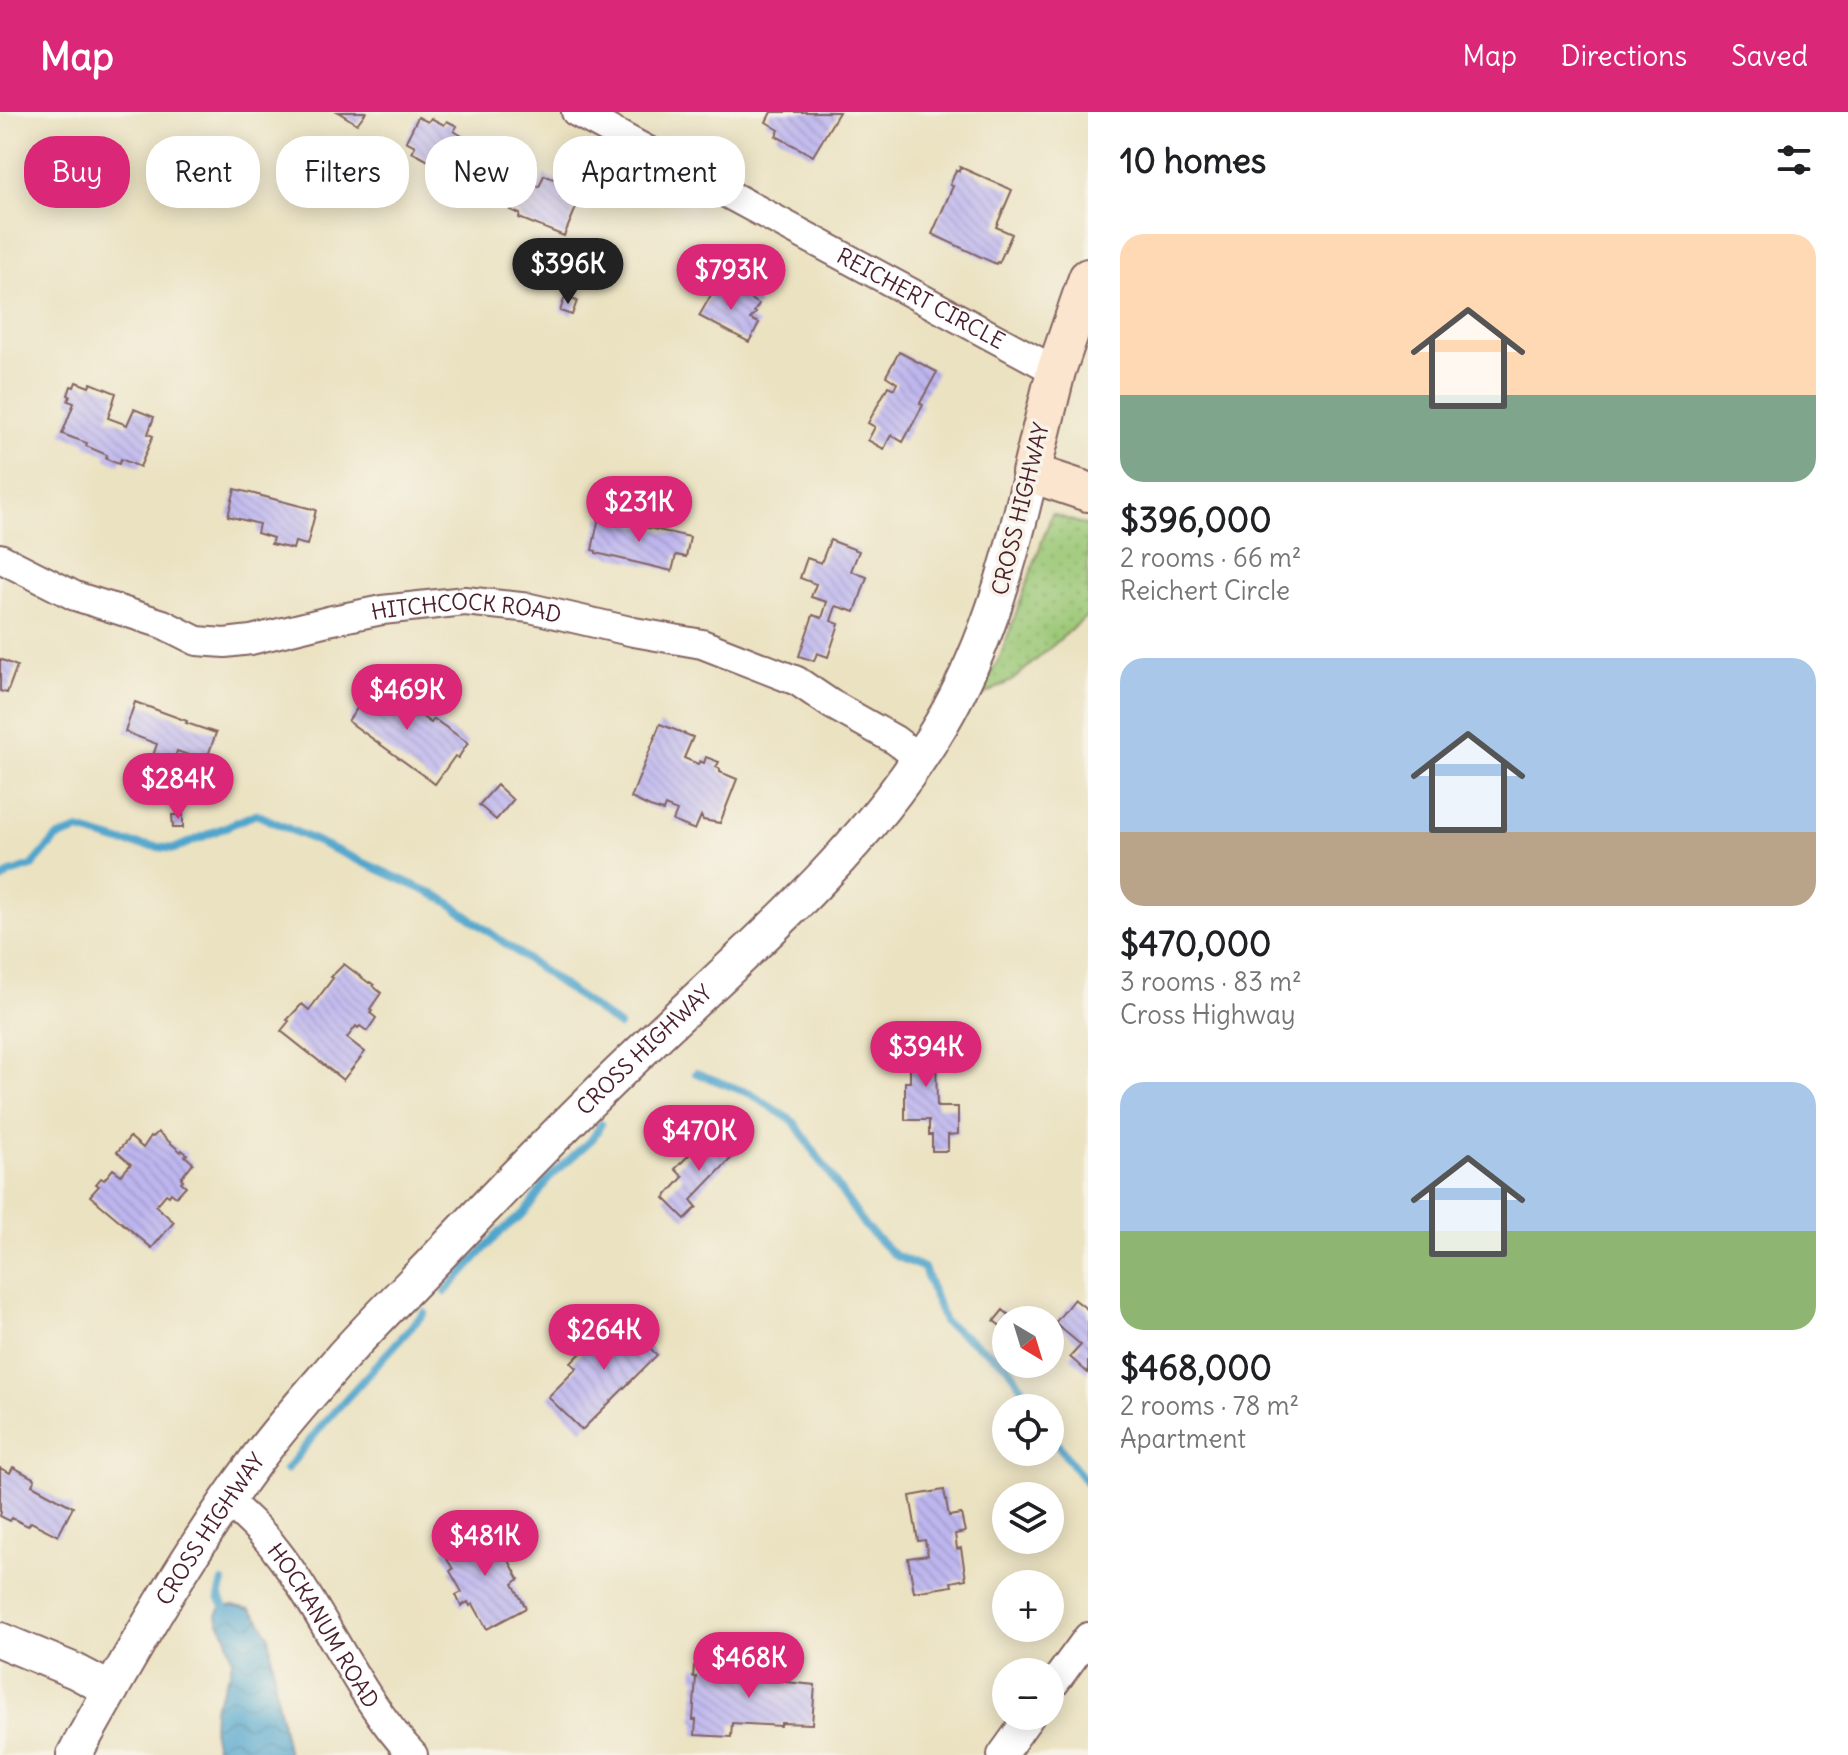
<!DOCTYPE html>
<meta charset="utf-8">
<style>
:root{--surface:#fff;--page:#f6f6f6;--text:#202124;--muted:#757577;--accent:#db2777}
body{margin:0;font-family:Delius,sans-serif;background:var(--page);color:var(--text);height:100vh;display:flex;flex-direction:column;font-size:30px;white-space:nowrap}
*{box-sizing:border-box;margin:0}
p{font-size:26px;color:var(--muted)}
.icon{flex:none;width:44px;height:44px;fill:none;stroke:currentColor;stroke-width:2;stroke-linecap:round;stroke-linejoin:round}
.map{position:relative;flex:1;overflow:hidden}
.drawer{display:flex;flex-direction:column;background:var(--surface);width:760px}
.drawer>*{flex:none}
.hud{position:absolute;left:24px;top:24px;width:760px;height:72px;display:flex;gap:16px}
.needle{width:52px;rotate:142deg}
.controls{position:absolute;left:992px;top:1194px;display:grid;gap:16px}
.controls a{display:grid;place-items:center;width:72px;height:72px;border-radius:50%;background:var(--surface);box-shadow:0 4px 20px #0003;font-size:40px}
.price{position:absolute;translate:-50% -68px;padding:0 18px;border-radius:28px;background:var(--accent);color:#fff;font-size:26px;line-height:52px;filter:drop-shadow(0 2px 4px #0008)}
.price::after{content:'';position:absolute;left:50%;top:48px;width:24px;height:18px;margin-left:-12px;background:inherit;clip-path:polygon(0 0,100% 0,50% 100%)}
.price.current{background:#222;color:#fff}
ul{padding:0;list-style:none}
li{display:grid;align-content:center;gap:16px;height:424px;padding:0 32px}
li span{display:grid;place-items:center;height:248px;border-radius:24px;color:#555}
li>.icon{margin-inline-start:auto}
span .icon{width:144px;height:144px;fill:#fffc;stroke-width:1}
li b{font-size:34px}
h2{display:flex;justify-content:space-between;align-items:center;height:96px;padding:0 32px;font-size:34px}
.chip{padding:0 28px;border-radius:32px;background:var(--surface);box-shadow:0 4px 20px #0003;font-size:28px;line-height:72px}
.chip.current{background:var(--accent);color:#fff}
header{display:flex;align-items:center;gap:48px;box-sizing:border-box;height:112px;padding:0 40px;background:var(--accent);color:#fff}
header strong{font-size:38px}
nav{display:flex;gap:44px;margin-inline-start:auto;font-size:28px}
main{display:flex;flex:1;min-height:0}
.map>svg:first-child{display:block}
.grass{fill:url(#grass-dots);stroke:#727350;stroke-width:2}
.water{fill:url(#water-waves);stroke:#4d627c;stroke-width:2}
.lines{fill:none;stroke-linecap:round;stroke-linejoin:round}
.stream{stroke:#50a5cc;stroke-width:8}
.building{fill:url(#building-back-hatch)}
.minor-casing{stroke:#826360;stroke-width:32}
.tertiary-casing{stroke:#826360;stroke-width:38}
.secondary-casing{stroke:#826360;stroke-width:42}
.minor{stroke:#fff;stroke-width:28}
.tertiary{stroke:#fff;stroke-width:34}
.secondary{stroke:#fbe5cf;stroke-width:38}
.labels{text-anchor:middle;stroke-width:7;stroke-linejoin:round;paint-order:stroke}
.street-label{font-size:22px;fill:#4a1f2b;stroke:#f7f3e8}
</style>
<header>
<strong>Map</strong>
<nav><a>Map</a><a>Directions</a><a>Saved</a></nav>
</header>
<main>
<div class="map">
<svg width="1088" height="1643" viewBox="0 0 1088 1643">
<defs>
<pattern id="grass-dots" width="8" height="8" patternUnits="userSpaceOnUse" patternTransform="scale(2)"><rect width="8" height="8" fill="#9ac774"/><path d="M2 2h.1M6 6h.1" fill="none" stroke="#86aa65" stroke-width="1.8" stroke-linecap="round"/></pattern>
<pattern id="water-waves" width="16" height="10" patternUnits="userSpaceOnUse" patternTransform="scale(2)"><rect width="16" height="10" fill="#50a5cc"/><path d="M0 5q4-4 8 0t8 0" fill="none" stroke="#4486a6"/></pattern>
<pattern id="building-back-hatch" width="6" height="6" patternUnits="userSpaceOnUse" patternTransform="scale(2)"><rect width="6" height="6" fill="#bdb6ee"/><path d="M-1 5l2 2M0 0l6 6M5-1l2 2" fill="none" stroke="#a49ccc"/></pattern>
</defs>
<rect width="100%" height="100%" fill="#f7f3e8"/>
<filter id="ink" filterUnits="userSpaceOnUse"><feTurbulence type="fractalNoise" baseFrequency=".0125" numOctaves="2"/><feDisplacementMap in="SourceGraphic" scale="16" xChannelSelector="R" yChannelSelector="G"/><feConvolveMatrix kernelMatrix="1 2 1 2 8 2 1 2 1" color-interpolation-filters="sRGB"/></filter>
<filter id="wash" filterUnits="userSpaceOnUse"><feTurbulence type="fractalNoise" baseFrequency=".006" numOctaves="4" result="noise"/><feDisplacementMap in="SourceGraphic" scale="32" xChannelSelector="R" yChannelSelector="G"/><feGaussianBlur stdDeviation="1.8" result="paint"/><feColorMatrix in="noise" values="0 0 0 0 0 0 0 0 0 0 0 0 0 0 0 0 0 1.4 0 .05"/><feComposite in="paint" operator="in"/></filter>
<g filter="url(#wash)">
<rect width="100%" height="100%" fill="#ebe2c1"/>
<path class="grass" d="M1052,402L1088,414V503L1013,568L978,586L1000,545Z"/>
<path class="water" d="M232,1493L250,1497L258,1505L269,1523L277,1587L288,1643H218L213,1623L214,1596L230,1561L232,1549L227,1524L218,1509L217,1502L220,1497Z"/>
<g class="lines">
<path class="stream" d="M0,769L10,761L32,754L56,726L79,718L120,730L174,737L256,702L444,787L619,914
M696,961L751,982L794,1010L864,1113L894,1143L924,1156L944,1210L1008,1254L1035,1296
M445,1180L498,1122L524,1101L532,1091L548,1067L593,1026L601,1012
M1050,1320L1067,1346L1088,1372
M286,1358L324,1311L424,1201
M223,1470L219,1485L229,1503"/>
</g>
<g id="blocks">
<path class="building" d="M338,0H366L357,12Z
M771,0H839L813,44L776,24L779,18L766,10Z
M418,5L428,10L431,6L444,13L447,9L457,14L454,19L483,37L467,67L449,56L447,59L412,40L415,34L406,29Z
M960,55L1012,78L996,115L1012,122L999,151L997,150L996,152L932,122L953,74L950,73L956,58L959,59Z
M544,63L566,72L561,84L578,91L564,124L519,106L520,102L510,98L517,83L526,87L532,72L539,75Z
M719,169L759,192L754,200L756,201L750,207L759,211L749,230L699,204Z
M565,185L577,189L572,203L560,199Z
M899,240L937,260L920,291L923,293L903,330L891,323L884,337L868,328L875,315L868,311L888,274L894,277L897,271L886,264Z
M76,270L89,275L91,271L116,281L108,306L127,313L134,297L154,305L148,322L153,324L140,355L121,347L119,352L106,347L107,343L86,334L87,331L62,322L74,291L68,289L70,284L68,283L71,274L74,275Z
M235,377L316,398L307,433L295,430L293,437L271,432L273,426L257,421L259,412L228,404Z
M599,405L690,425L686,445L676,443L672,459L596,441V439L592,438Z
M830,428L859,439L851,459L867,465L855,500L836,494L831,509L839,512L828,545L817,541L814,549L799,544L813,503L822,506L827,490L811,485L816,472L800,466L807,446L821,451Z
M0,547L17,554L7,581L0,579Z
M379,566L402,583L399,588L431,611L434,607L468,631L458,646L455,644L435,672L348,609Z
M135,590L187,609L186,611L216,621L206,649L177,639L170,660L150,652L157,632L125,620Z
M660,612L693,625L684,646L698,652L700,649L704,651L706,645L719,650L716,655L720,657V660L737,667L720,711L703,708L701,704L695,718L673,709L677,699L665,694L663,699L650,695L631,686Z
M497,673L513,688L496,708L479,693Z
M172,703H183V716H173Z
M344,852L369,871L370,870L374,873L373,874L381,881L370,897L372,899L370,901L376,906L367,919L360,914L358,916L356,914L347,926L365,940L343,968L281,919L289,909L287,908L302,892L309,898L333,866L331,865Z
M899,923H925V925H940V945L936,944L937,995H958V1022L948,1023V1039H932V1023H929V1008H905V970H910V953H900Z
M716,1013L721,1019L714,1026L708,1021Z
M158,1020L181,1040L182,1038L187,1042L185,1044L193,1051L181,1066L183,1068L181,1070L186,1074L176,1085L171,1081L169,1084L166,1082L156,1094L174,1110L152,1136L90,1084L99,1074L96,1072L101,1066L104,1068L113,1057L121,1063L131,1052L117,1040L130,1025L143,1036L151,1024L153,1025Z
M728,1023L741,1036L691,1088L697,1095L685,1107L664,1086L683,1065L675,1057L706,1026L716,1036Z
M1074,1187L1088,1198V1261L1070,1245L1081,1233L1055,1211Z
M1003,1198L1015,1208H1006V1218L994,1209Z
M636,1202L652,1218L641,1227L657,1243L582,1318L548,1285L577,1256L571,1251L601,1221L607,1226L624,1209L626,1213Z
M13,1355L35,1367L32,1373L73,1395L58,1424L31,1410L28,1414L12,1406L10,1409L0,1404L1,1400L0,1399V1356L10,1361Z
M944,1378L949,1404L961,1402L965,1420L955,1422L957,1437L961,1436L966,1467L951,1470L952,1474L914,1480L908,1446L928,1443L925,1428L918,1429L910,1384Z
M482,1416L492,1436L500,1432L519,1467L513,1472L526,1496L487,1517L473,1492L470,1494L468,1490L461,1494L456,1483L462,1480L450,1459L453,1457L442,1439Z
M763,1547L787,1548L786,1570L815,1573L812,1612L781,1611V1614L732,1611L731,1625L695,1623L696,1608H693L696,1565H693L694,1554L721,1556V1562L762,1565Z"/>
</g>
</g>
<g filter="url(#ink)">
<use href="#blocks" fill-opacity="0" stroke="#826360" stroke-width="2"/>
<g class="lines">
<g class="minor-casing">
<g id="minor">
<path id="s1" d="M576,0L1056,259"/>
<path id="s2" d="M0,446L75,484L163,512L197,529L225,531L251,528L328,509L382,498L465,489L530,496L634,520L702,532L797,569L831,592L895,628L919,646"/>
<path id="s3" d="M228,1389C244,1404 262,1419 275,1437C326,1502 356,1583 413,1643"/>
<path d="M1050,1577L1088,1525"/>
<path d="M1002,1643L1030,1604"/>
</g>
</g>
<g class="tertiary-casing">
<g id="tertiary">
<path d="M0,1528L75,1559L111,1578"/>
<path id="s4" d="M74,1643C130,1544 186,1443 254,1351C281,1314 312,1280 342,1245C371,1213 402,1182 432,1151C503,1076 575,1002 650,931C750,836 858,745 932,627C984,545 1009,455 1031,361"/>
</g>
</g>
<g class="secondary-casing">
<path id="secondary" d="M1088,166L1056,259L1031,361L1088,380"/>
</g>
<use href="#minor" class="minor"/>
<use href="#tertiary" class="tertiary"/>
<use href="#secondary" class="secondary"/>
</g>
</g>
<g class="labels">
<g class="street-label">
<text dy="8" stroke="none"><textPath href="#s1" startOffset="392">REICHERT CIRCLE</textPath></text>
<text transform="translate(1020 397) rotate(-76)" y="8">CROSS HIGHWAY</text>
<text dy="8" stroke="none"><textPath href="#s2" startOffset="488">HITCHCOCK ROAD</textPath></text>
<text dy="8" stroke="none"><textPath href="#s4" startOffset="912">CROSS HIGHWAY</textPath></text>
<text dy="8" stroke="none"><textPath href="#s4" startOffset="264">CROSS HIGHWAY</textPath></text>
<text dy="8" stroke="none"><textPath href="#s3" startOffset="158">HOCKANUM ROAD</textPath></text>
</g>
</g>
</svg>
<div class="controls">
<a><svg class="needle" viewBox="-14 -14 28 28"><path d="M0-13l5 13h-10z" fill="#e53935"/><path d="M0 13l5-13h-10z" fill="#757577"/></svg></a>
<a><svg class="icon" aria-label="locate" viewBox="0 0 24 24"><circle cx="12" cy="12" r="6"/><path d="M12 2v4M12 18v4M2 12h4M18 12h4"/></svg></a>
<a><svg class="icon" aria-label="layers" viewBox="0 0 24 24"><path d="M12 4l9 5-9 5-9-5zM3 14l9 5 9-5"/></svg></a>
<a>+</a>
<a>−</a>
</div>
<b class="price current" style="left:568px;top:194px">$396K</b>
<b class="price" style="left:731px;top:200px">$793K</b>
<b class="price" style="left:639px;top:432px">$231K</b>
<b class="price" style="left:407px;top:620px">$469K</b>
<b class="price" style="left:178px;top:709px">$284K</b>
<b class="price" style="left:926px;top:977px">$394K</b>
<b class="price" style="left:699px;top:1061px">$470K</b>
<b class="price" style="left:604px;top:1260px">$264K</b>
<b class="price" style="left:485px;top:1466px">$481K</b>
<b class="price" style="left:749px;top:1588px">$468K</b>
<div class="hud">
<a class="chip current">Buy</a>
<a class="chip">Rent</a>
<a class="chip">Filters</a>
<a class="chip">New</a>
<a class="chip">Apartment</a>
</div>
</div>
<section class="drawer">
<h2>10 homes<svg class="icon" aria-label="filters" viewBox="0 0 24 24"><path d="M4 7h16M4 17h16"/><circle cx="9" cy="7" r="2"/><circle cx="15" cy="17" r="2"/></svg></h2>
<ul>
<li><span style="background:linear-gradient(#ffd9b3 65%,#7fa58c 0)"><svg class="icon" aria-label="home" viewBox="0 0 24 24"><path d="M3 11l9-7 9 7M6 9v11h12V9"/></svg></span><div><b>$396,000</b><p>2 rooms · 66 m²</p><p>Reichert Circle</p></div></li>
<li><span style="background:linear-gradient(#a9c7e8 70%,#b9a48a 0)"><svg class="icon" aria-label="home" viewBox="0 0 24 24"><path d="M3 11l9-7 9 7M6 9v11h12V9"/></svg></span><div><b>$470,000</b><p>3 rooms · 83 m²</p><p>Cross Highway</p></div></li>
<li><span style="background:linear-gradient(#a9c7e8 60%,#8fb573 0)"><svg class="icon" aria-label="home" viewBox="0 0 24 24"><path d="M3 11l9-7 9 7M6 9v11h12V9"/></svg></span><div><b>$468,000</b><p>2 rooms · 78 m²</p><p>Apartment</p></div></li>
</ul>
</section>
</main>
